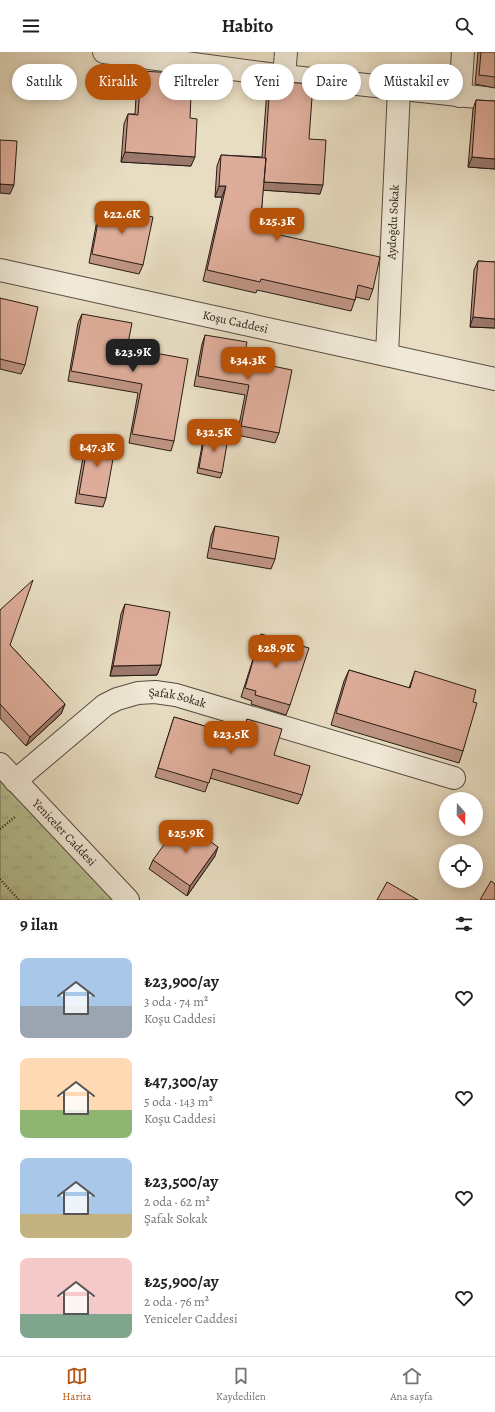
<!DOCTYPE html>
<html lang="tr">
<meta charset="utf-8">
<style>
:root{--surface:#fff;--page:#f2f2f2;--text:#202124;--muted:#757577;--line:#e0e0e0;--accent:#b45309}
body{margin:0;font-family:Alegreya,serif;background:var(--page);color:var(--text);height:100vh;display:flex;flex-direction:column;font-size:15px;white-space:nowrap}
*{box-sizing:border-box;margin:0}
p{font-size:13px;color:var(--muted)}
.icon{flex:none;width:22px;height:22px;fill:none;stroke:currentColor;stroke-width:2;stroke-linecap:round;stroke-linejoin:round}
.map{position:relative;height:848px;overflow:hidden}
.drawer{display:flex;flex-direction:column;background:var(--surface);flex:1}
.drawer>*{flex:none}
.top-card{position:absolute;left:12px;top:12px;width:471px;height:36px;display:flex;gap:8px}
.needle{width:26px;rotate:160deg}
.fabs{position:absolute;left:439px;top:740px;display:grid;gap:8px}
.fabs a{display:grid;place-items:center;width:44px;height:44px;border-radius:50%;background:var(--surface);box-shadow:0 2px 10px #0003;font-size:20px}
.price{position:absolute;translate:-50% -34px;padding:0 9px;border-radius:8px;background:var(--accent);color:#fff;font-size:13px;line-height:26px;filter:drop-shadow(0 1px 2px #0008)}
.price::after{content:'';position:absolute;left:50%;top:24px;width:12px;height:9px;margin-left:-6px;background:inherit;clip-path:polygon(0 0,100% 0,50% 100%)}
.price.selected{background:#222;color:#fff}
ul{padding:0;list-style:none}
li{display:flex;align-items:center;gap:12px;height:100px;padding:0 20px}
li span{display:grid;place-items:center;flex:none;width:112px;height:80px;border-radius:8px;color:#555}
li>.icon{margin-inline-start:auto}
span .icon{width:48px;height:48px;fill:#fffc;stroke-width:1}
li b{font-size:17px}
h2{display:flex;justify-content:space-between;align-items:center;height:48px;padding:0 20px;font-size:17px}
.tag{padding:0 14px;border-radius:18px;background:var(--surface);box-shadow:0 2px 10px #0003;font-size:14px;line-height:36px}
.tag.selected{background:var(--accent);color:#fff}
header{display:flex;justify-content:space-between;align-items:center;height:52px;padding:0 20px;background:var(--surface);font-size:18px;font-weight:600}
.tabs{display:flex;justify-content:space-around;align-items:center;height:56px;border-top:1px solid var(--line);background:var(--surface);font-size:11px;color:var(--muted)}
.tabs a{display:grid;justify-items:center;gap:2px}
.tabs .selected{color:var(--accent)}
.map>svg:first-child{display:block}
.park{fill:url(#park-tufts);stroke:#6f6e53}
.lines{fill:none;stroke-linecap:round;stroke-linejoin:round}
.minor-casing{stroke:#574c40;stroke-width:24}
.path{stroke:#271b14;stroke-width:2.5;stroke-dasharray:1 2;stroke-linecap:butt}
.minor{stroke:#f0e9d7;stroke-width:22}
.wall{fill:#bf9584;stroke:#271b14}
.shaded-wall{fill:#9b796c;stroke:#271b14}
.building{fill:#dead9a;stroke:#271b14}
.labels{text-anchor:middle;stroke-width:4;stroke-linejoin:round;paint-order:stroke}
.street-label{font-size:12px;fill:#271b14;stroke:#f0e9d7}
</style>
<header><svg class="icon" aria-label="menu" viewBox="0 0 24 24"><path d="M4 6h16M4 12h16M4 18h16"/></svg>Habito<svg class="icon" aria-label="search" viewBox="0 0 24 24"><circle cx="10" cy="10" r="6"/><path d="M15 15l6 6"/></svg></header>
<div class="map">
<svg width="495" height="848" viewBox="0 0 495 848">
<defs>
<pattern id="park-tufts" width="24" height="20" patternUnits="userSpaceOnUse"><rect width="24" height="20" fill="#b7c092"/><path d="M3 7l-1-3M5 7V3M7 7l1-3M15 17l-1-3M17 17v-4M19 17l1-3" fill="none" stroke="#9da47d"/></pattern>
</defs>
<rect width="100%" height="100%" fill="#e8ddc2"/>
<filter id="stains"><feTurbulence type="fractalNoise" baseFrequency=".005" numOctaves="4"/><feColorMatrix values="0 0 0 0 .2 0 0 0 0 .09 0 0 0 0 .02 0 0 0 .5 -.17"/></filter>
<radialGradient id="worn" r=".72"><stop offset=".6" stop-color="#630" stop-opacity="0"/><stop offset="1" stop-color="#630" stop-opacity=".3"/></radialGradient>
<path class="park" d="M0,713L128,848H0Z"/>
<g class="lines">
<g class="minor-casing">
<g id="minor">
<path d="M104,0L284,24L495,47"/>
<path d="M284,24L286,0"/>
<path d="M460,44L463,0"/>
<path id="s1" d="M0,218L495,327"/>
<path id="s2" d="M387,303L399,37"/>
<path id="s3" d="M0,712L128,848"/>
<path id="s4" d="M15,729L105,653L117,647L138,641L155,640L176,643L454,726"/>
</g>
</g>
<path class="path" d="M0,777L15,765
M0,827L19,848"/>
<use href="#minor" class="minor"/>
</g>
<path class="wall" d="M478,0H495V36L475,32Z
M141,19L190,66L191,114L121,110L124,72L128,62H135L137,28Z
M270,29L309,87L320,142L263,138L260,176L271,181L373,237L369,248L356,245L351,259L257,238L256,241L203,229L222,145H215L217,114L221,103L262,105L267,37Z
M476,48L495,49V117L468,115L473,57Z
M101,154L143,213L139,222L89,211L98,163Z
M478,209L495,210V276L470,275L474,218Z
M0,246L25,313L21,322L0,317Z
M82,262L127,296L174,389L171,399L129,391L138,341L68,329L78,271Z
M205,283L243,308L279,381L275,391L237,383L245,343L194,334L202,292Z
M205,382L222,421L220,426L197,421L203,388Z
M89,385L106,446L103,455L75,451L85,394Z
M215,474L275,507L271,517L207,506L211,484Z
M125,552L161,613L157,623L110,624L121,562Z
M0,558L10,593L65,652L61,662L26,694L0,666Z
M261,582L290,653L286,663L251,652L252,649L241,645Z
M349,618L409,636L415,619L473,650L463,699L459,711L331,673L344,629Z
M174,665L241,685L247,667L274,703L302,743L298,752L210,726L205,740L155,725Z
M215,804L187,844L149,817L153,808Z"/>
<path class="shaded-wall" d="M125,100L195,105L191,114L121,110Z
M472,105L495,107V117L468,115Z
M263,130L323,133L320,142L260,138Z
M0,132L14,133L10,142L0,141Z
M219,134H226L222,145H215Z
M473,265L495,267V276L470,275Z
M161,613L157,623L110,624L113,614Z
M65,652L61,662L26,694L30,685Z
M218,795L215,804L187,844L190,834Z"/>
<path class="building" d="M481,0H495V25L479,23Z
M141,19L192,22L190,66L197,67L195,105L125,100L128,62L138,63Z
M270,29L313,32L309,87L326,88L323,133L264,130L266,106H265Z
M476,48L495,49V107L472,105Z
M0,88L17,89L14,133L0,132Z
M221,103L266,106L260,176L272,179L271,181L380,205L373,237L358,233L355,248L261,227L260,230L207,218L226,134H219Z
M101,154L153,165L143,213L92,202Z
M478,209L495,210V267L473,265Z
M0,246L38,255L25,313L0,307Z
M82,262L132,271L127,296L188,307L174,389L132,382L142,332L71,319Z
M205,283L247,290L243,308L292,318L279,381L241,374L249,333L198,324Z
M205,382L228,386L222,421L199,416Z
M89,385L116,390L106,446L79,442Z
M215,474L279,485L275,507L211,496Z
M33,528L10,593L65,652L30,685L0,652V558Z
M125,552L170,560L161,613L113,614Z
M261,582L309,596L290,653L255,643L256,639L245,636Z
M349,618L410,636L415,619L476,638L473,650L477,651L463,699L336,661Z
M174,665L242,685L247,667L282,677L274,703L310,714L302,743L213,717L209,731L158,716Z
M181,769L218,795L190,834L153,808Z
M491,829L495,832V848H480Z
M387,830L418,848H377Z"/>
<g class="labels">
<g class="street-label">
<text dy="4" stroke="none"><textPath href="#s2" startOffset="133">Aydoğdu Sokak</textPath></text>
<text dy="4" stroke="none"><textPath href="#s1" startOffset="241">Koşu Caddesi</textPath></text>
<text dy="4" stroke="none"><textPath href="#s4" startOffset="193">Şafak Sokak</textPath></text>
<text dy="4" stroke="none"><textPath href="#s3" startOffset="94">Yeniceler Caddesi</textPath></text>
</g>
</g>
<rect width="100%" height="100%" filter="url(#stains)"/>
<rect width="100%" height="100%" fill="url(#worn)"/>
</svg>
<div class="fabs">
<a><svg class="needle" viewBox="-14 -14 28 28"><path d="M0-13l5 13h-10z" fill="#e53935"/><path d="M0 13l5-13h-10z" fill="#757577"/></svg></a>
<a><svg class="icon" aria-label="locate" viewBox="0 0 24 24"><circle cx="12" cy="12" r="6"/><path d="M12 2v4M12 18v4M2 12h4M18 12h4"/></svg></a>
</div>
<b class="price" style="left:122px;top:183px">₺22.6K</b>
<b class="price" style="left:277px;top:190px">₺25.3K</b>
<b class="price selected" style="left:133px;top:321px">₺23.9K</b>
<b class="price" style="left:248px;top:329px">₺34.3K</b>
<b class="price" style="left:214px;top:401px">₺32.5K</b>
<b class="price" style="left:97px;top:416px">₺47.3K</b>
<b class="price" style="left:276px;top:617px">₺28.9K</b>
<b class="price" style="left:231px;top:703px">₺23.5K</b>
<b class="price" style="left:186px;top:802px">₺25.9K</b>
<div class="top-card">
<a class="tag">Satılık</a>
<a class="tag selected">Kiralık</a>
<a class="tag">Filtreler</a>
<a class="tag">Yeni</a>
<a class="tag">Daire</a>
<a class="tag">Müstakil ev</a>
</div>
</div>
<section class="drawer">
<h2>9 ilan<svg class="icon" aria-label="filters" viewBox="0 0 24 24"><path d="M4 7h16M4 17h16"/><circle cx="9" cy="7" r="2"/><circle cx="15" cy="17" r="2"/></svg></h2>
<ul>
<li><span style="background:linear-gradient(#a9c7e8 60%,#9aa5b1 0)"><svg class="icon" aria-label="home" viewBox="0 0 24 24"><path d="M3 11l9-7 9 7M6 9v11h12V9"/></svg></span><div><b>₺23,900/ay</b><p>3 oda · 74 m²</p><p>Koşu Caddesi</p></div><svg class="icon" aria-label="heart" viewBox="0 0 24 24"><path d="M12 20l-8-8c-3-5 5-10 8-4 3-6 11-1 8 4z"/></svg></li>
<li><span style="background:linear-gradient(#ffd9b3 65%,#8fb573 0)"><svg class="icon" aria-label="home" viewBox="0 0 24 24"><path d="M3 11l9-7 9 7M6 9v11h12V9"/></svg></span><div><b>₺47,300/ay</b><p>5 oda · 143 m²</p><p>Koşu Caddesi</p></div><svg class="icon" aria-label="heart" viewBox="0 0 24 24"><path d="M12 20l-8-8c-3-5 5-10 8-4 3-6 11-1 8 4z"/></svg></li>
<li><span style="background:linear-gradient(#a9c7e8 70%,#c2b280 0)"><svg class="icon" aria-label="home" viewBox="0 0 24 24"><path d="M3 11l9-7 9 7M6 9v11h12V9"/></svg></span><div><b>₺23,500/ay</b><p>2 oda · 62 m²</p><p>Şafak Sokak</p></div><svg class="icon" aria-label="heart" viewBox="0 0 24 24"><path d="M12 20l-8-8c-3-5 5-10 8-4 3-6 11-1 8 4z"/></svg></li>
<li><span style="background:linear-gradient(#f6c9c9 70%,#7fa58c 0)"><svg class="icon" aria-label="home" viewBox="0 0 24 24"><path d="M3 11l9-7 9 7M6 9v11h12V9"/></svg></span><div><b>₺25,900/ay</b><p>2 oda · 76 m²</p><p>Yeniceler Caddesi</p></div><svg class="icon" aria-label="heart" viewBox="0 0 24 24"><path d="M12 20l-8-8c-3-5 5-10 8-4 3-6 11-1 8 4z"/></svg></li>
</ul>
</section>
<nav class="tabs">
<a class="selected"><svg class="icon" aria-label="map" viewBox="0 0 24 24"><path d="M3 6l6-2 6 2 6-2v14l-6 2-6-2-6 2zM9 4v14M15 6v14"/></svg>Harita</a>
<a><svg class="icon" aria-label="saved" viewBox="0 0 24 24"><path d="M7 4h10v16l-5-4-5 4z"/></svg>Kaydedilen</a>
<a><svg class="icon" aria-label="home" viewBox="0 0 24 24"><path d="M3 11l9-7 9 7M6 9v11h12V9"/></svg>Ana sayfa</a>
</nav>
